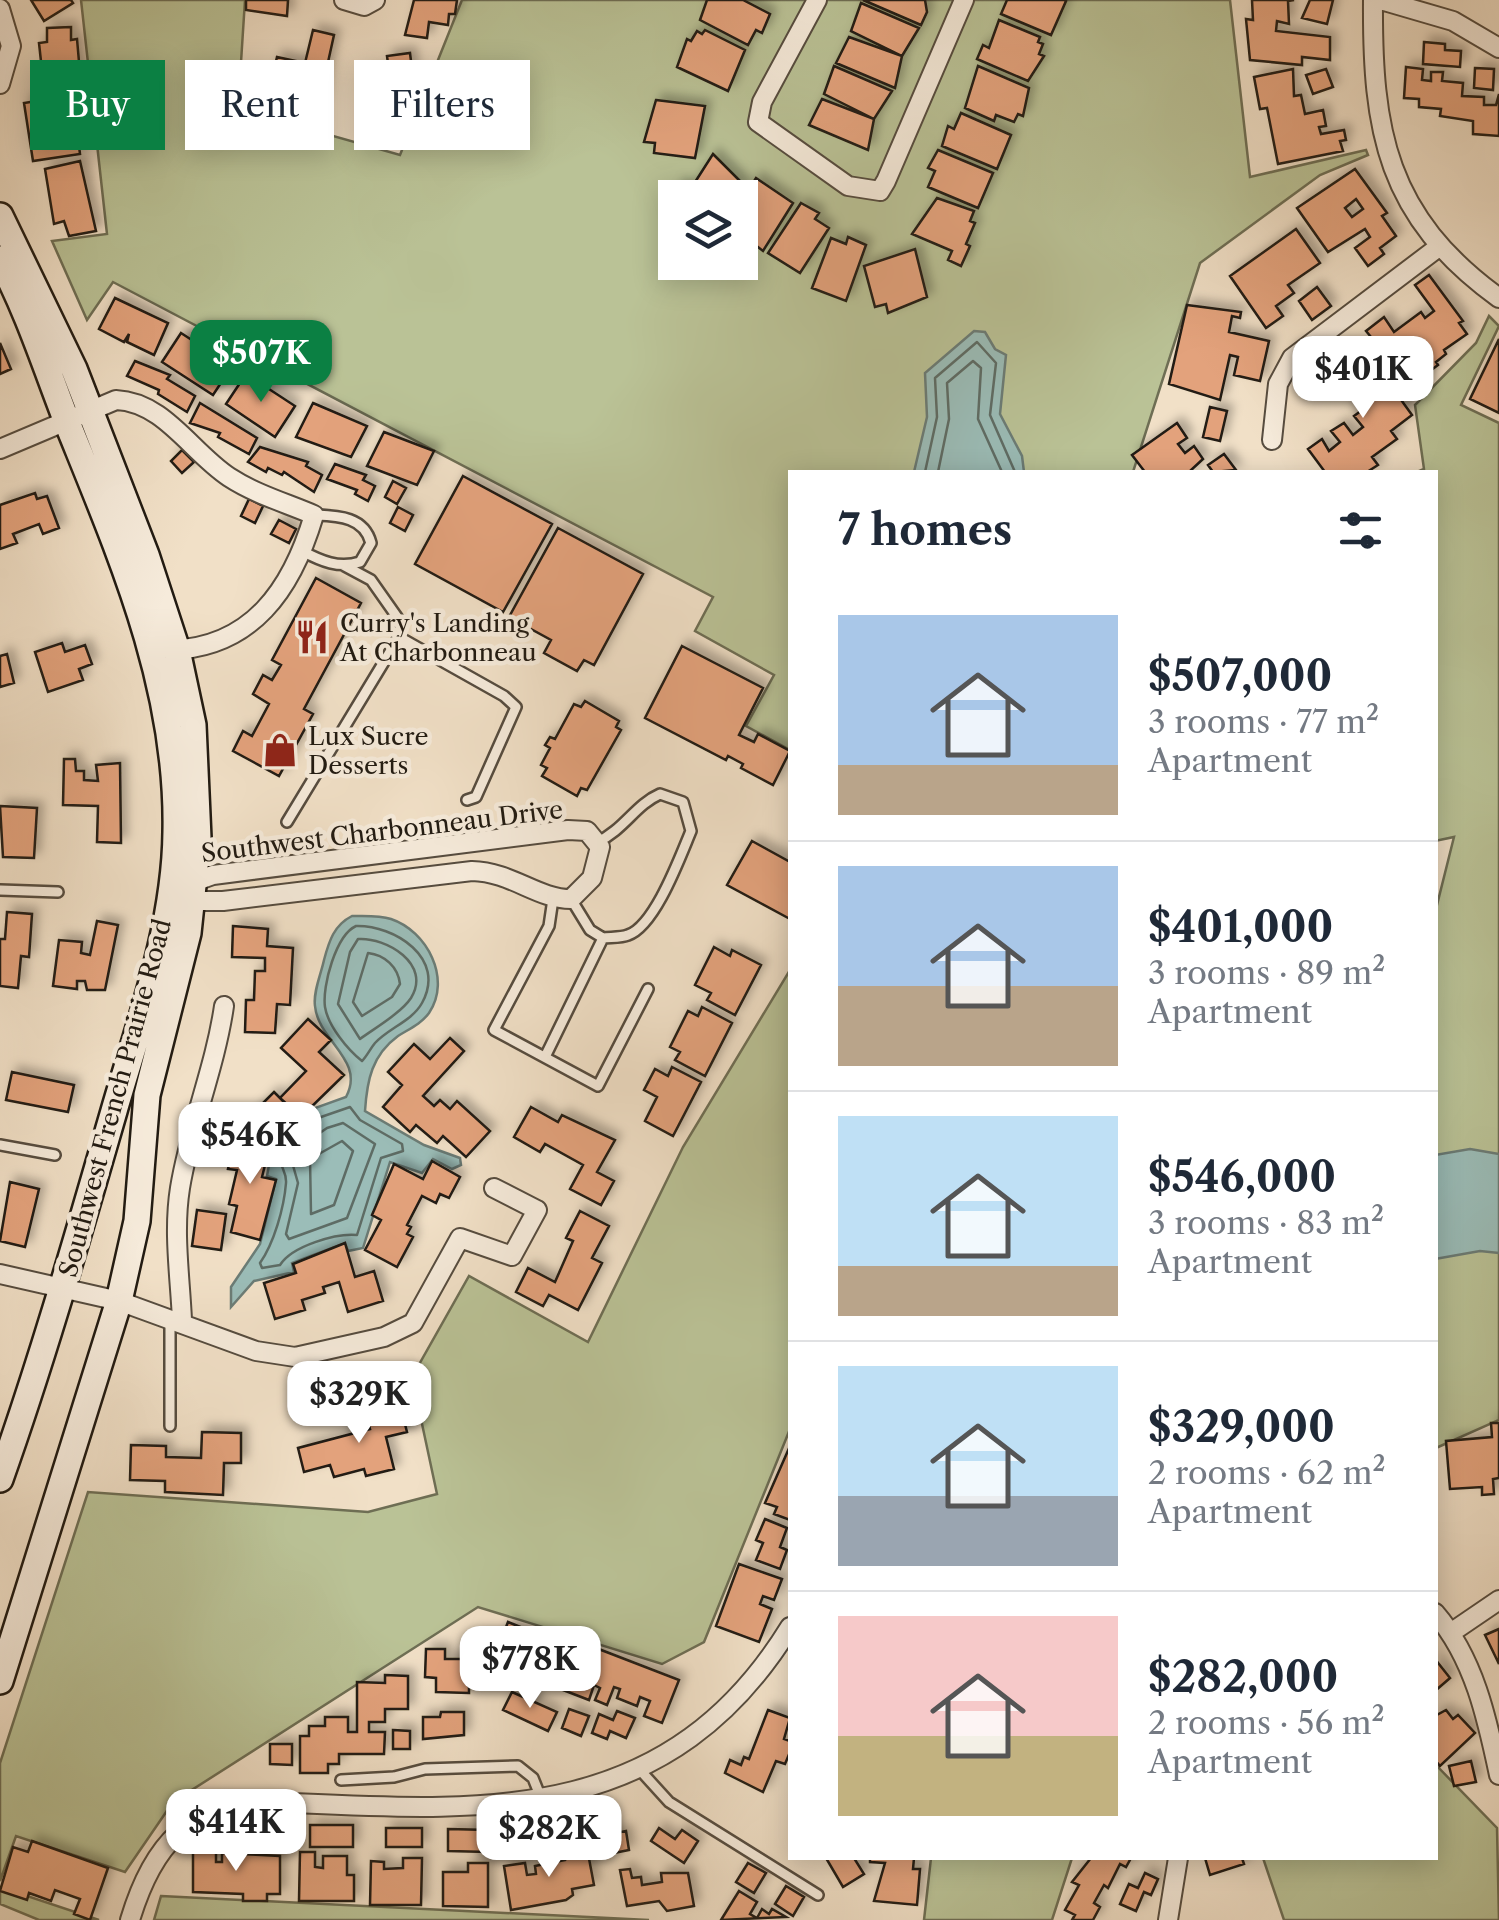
<!DOCTYPE html>
<meta charset="utf-8">
<style>
:root{--surface:#fff;--page:#f6f6f7;--text:#1f2937;--muted:#747a83;--line:#e0e1e3;--accent:#0b8043}
body{margin:0;font-family:"Libre Caslon Text",serif;background:var(--page);color:var(--text);height:100vh;display:flex;flex-direction:column;font-size:38px;white-space:nowrap}
*{box-sizing:border-box;margin:0}
p{font-size:32px;color:var(--muted)}
.icon{flex:none;width:55px;height:55px;fill:none;stroke:currentColor;stroke-width:2;stroke-linecap:round;stroke-linejoin:round}
.map{position:relative;flex:1;overflow:hidden}
.drawer{position:absolute;left:788px;top:470px;width:650px;height:1390px;display:flex;flex-direction:column;background:var(--surface);border-radius:0px;box-shadow:0 5px 25px #0003}
.drawer>*{flex:none}
.banner{position:absolute;left:30px;top:60px;width:608px;height:90px;display:flex;gap:20px}
.controls{position:absolute;left:658px;top:180px;display:grid;gap:20px}
.controls a{display:grid;place-items:center;width:100px;height:100px;border-radius:0px;background:var(--surface);box-shadow:0 5px 25px #0003;font-size:50px}
.price{position:absolute;translate:-50% -85px;padding:0 22px;border-radius:20px;background:#fff;color:#222;font-size:32px;line-height:65px;filter:drop-shadow(0 2px 5px #0008)}
.price::after{content:'';position:absolute;left:50%;top:60px;width:30px;height:22px;margin-left:-15px;background:inherit;clip-path:polygon(0 0,100% 0,50% 100%)}
.price.on{background:var(--accent);color:#fff}
ul{padding:0;list-style:none}
li{display:flex;align-items:center;gap:30px;height:250px;padding:0 50px}
li+li{border-top:2px solid var(--line)}
li span{display:grid;place-items:center;flex:none;width:280px;height:200px;border-radius:0px;color:#555}
li>.icon{margin-inline-start:auto}
span .icon{width:120px;height:120px;fill:#fffc;stroke-width:1}
li b{font-size:42px}
h2{display:flex;justify-content:space-between;align-items:center;height:120px;padding:0 50px;font-size:42px}
.tag{padding:0 35px;border-radius:0px;background:var(--surface);box-shadow:0 5px 25px #0003;font-size:35px;line-height:90px}
.tag.on{background:var(--accent);color:#fff}
.map>svg:first-child{display:block}
.green{fill:#bac296;stroke:#6e6e54;stroke-width:2.5;fill-rule:evenodd}
.water{fill:#9bbdb8;stroke:#6b7c76;stroke-width:2.5}
.lines{fill:none;stroke-linecap:round;stroke-linejoin:round}
.shore{stroke:#5e6c65;stroke-width:2.5}
.building{fill:#e3a27b;stroke:#221b12;stroke-width:2.5;fill-rule:evenodd;filter:url(#shadow)}
.lane-casing{stroke:#564c3f;stroke-width:14}
.street-casing{stroke:#564c3f;stroke-width:22}
.secondary-casing{stroke:#221b12;stroke-width:30}
.lane{stroke:#f6ebdb;stroke-width:9}
.street{stroke:#f6ebdb;stroke-width:18}
.secondary{stroke:#f6ebdb;stroke-width:25}
.labels{text-anchor:middle;stroke-width:9;stroke-linejoin:round;paint-order:stroke}
.poi-label{font-size:25px;fill:#221b12;stroke:#f6ebdb;text-anchor:start}
.street-label{font-size:25px;fill:#221b12;stroke:#f6ebdb}
</style>
<div class="map">
<svg width="1499" height="1920" viewBox="0 0 1499 1920">
<defs>
<filter id="shadow"><feDropShadow dx="6" dy="-6" stdDeviation="5" flood-color="#0004"/></filter>
</defs>
<rect width="100%" height="100%" fill="#f1e0c7"/>
<filter id="stains"><feTurbulence type="fractalNoise" baseFrequency=".002" numOctaves="4"/><feColorMatrix values="0 0 0 0 .2 0 0 0 0 .09 0 0 0 0 .02 0 0 0 .5 -.17"/></filter>
<radialGradient id="worn" r=".72"><stop offset=".6" stop-color="#630" stop-opacity="0"/><stop offset="1" stop-color="#630" stop-opacity=".3"/></radialGradient>
<path class="green" d="M81,0H245L238,109L400,155L462,0H1230L1250,177L1366,150L1368,155L1320,175L1200,263L1133,472H790V750L746,726L774,675L695,631L713,597L113,282L87,320L52,241L107,234ZM675,198H740V262H675Z
M1489,316L1499,326L1461,405L1499,423V1420L1436,1448L1435,913L1454,837L1435,841V472H1417L1424,469L1415,405L1476,343Z
M790,970V1429L704,1642L662,1664L478,1607L173,1802L125,1872L16,1836L0,1881V1763L88,1492L368,1512L437,1494L412,1377L469,1276L588,1342L683,1147Z
M1435,1764L1497,1828L1499,1920H1284L1263,1858H1435Z
M931,1858H1072L1052,1920H924Z
M0,1887L99,1920H39L0,1904Z
M161,1896L649,1920H154Z"/>
<path class="water" d="M974,331L985,332L995,349L1006,355L1000,414L1022,456L1024,472H914L927,417L925,373Z
M352,916C365,916 379,915 391,919C427,931 452,979 429,1013C421,1024 409,1029 398,1036C372,1055 367,1080 365,1111L424,1145L460,1158L461,1165L452,1169L433,1159L422,1173L390,1162L363,1248L348,1251L345,1243L292,1263L294,1272L254,1281L231,1307V1287L260,1244L276,1179L267,1176L274,1138L315,1108L346,1097C366,1060 318,1041 315,1006C313,992 321,974 324,960C329,941 334,925 352,916Z
M1470,1149L1499,1154V1253L1480,1251L1435,1259V1155Z"/>
<g class="lines">
<path class="shore" d="M925,472L937,417L935,378L977,342L996,363L990,415L1015,472
M938,472L949,419L947,383L973,361L981,368L978,419L1002,472
M356,926C394,925 447,958 422,1003C412,1021 389,1028 375,1043C370,1049 367,1056 362,1061C348,1050 328,1026 325,1007C322,986 336,935 356,926Z
M358,939C386,937 432,964 411,998C401,1013 375,1028 360,1039L338,1004L350,952Z
M368,953C385,955 398,967 400,984L392,997L362,1016L353,1002Z
M350,1107L360,1120L402,1144L403,1151L381,1158L357,1235C336,1233 292,1246 280,1265L262,1268L260,1263C274,1243 284,1208 286,1183C287,1167 276,1170 283,1144L321,1117Z
M343,1123L375,1144L347,1218L289,1239L286,1234L298,1183L292,1162L294,1151L327,1128Z
M342,1141L353,1151L334,1205L311,1214L310,1159Z"/>
</g>
<path class="building" d="M31,0H71L73,3L44,21Z
M246,0H288L287,16L246,10Z
M414,0H457L455,14H449L448,25L429,22L427,38L405,35Z
M707,0H743L770,14L762,33L756,30L748,45L700,20Z
M863,0H925L927,12L921,25Z
M1007,0H1064L1066,1L1051,35L1001,14Z
M1252,0H1294L1288,1L1289,24L1277,21L1276,31L1330,37V60L1302,57V65L1250,60L1246,19L1253,20Z
M1310,0H1333L1327,24L1302,18Z
M861,3L919,28L902,56L851,31Z
M999,20L1040,37L1038,42L1043,44L1039,54L1044,56L1028,81L977,59L983,45L989,48Z
M71,27V40L77,39L81,85L44,89L39,43L47,42V28Z
M313,30L334,35L319,103L311,101L309,113L266,104L277,57L305,63Z
M705,30L745,50L728,91L677,67L687,39L691,41L697,31L702,34Z
M849,37L902,56L895,88L836,63Z
M1424,42L1445,44V50L1461,51L1460,67L1423,64Z
M410,53L419,126L369,132L367,75L382,73V79L390,78L387,56Z
M834,66L892,91L874,119L824,94Z
M978,66L1029,88L1023,116L1018,114L1014,122L996,115L994,121L965,108Z
M1406,67L1423,69L1422,80L1431,81V72H1443L1442,81L1463,83L1462,96L1484,97V105H1496L1499,94V136L1473,134V121L1440,116L1441,109L1419,107V99L1404,98Z
M1475,68L1494,69L1493,90L1474,88Z
M1293,69L1294,96L1301,95L1305,114L1323,110L1326,126L1319,127L1321,134L1344,130L1346,140L1340,141L1343,151L1278,164L1267,108L1260,109L1254,77Z
M1326,69L1333,87L1313,94L1306,75Z
M62,97L65,115L75,114L80,154L33,161L24,103Z
M822,99L874,119L868,150L809,125Z
M656,100L705,106L695,158L654,153L655,143L644,142Z
M961,113L1011,135L997,169L942,146L948,126L954,129Z
M938,150L993,173L978,208L928,187L935,171L928,168Z
M713,154L745,186L737,198H672L680,184L690,190Z
M80,161L96,231L69,236L64,221L54,224L45,169Z
M1355,169L1387,213L1382,216L1396,236L1380,248L1384,254L1368,266L1355,248L1370,237L1365,229L1328,252L1297,208ZM1356,199L1363,209L1352,217L1345,208Z
M756,178L793,203L763,251L740,233V204Z
M937,198L974,211L970,221L975,223L966,244L970,246L961,266L948,260L952,251L912,234Z
M801,203L819,213L815,219L829,228L800,273L768,253Z
M1296,229L1320,263L1288,285L1294,293L1276,306L1283,316L1266,328L1230,276Z
M848,237L866,245L846,301L812,288L831,238L846,244Z
M915,249L927,297L888,313L886,304L875,307L864,266Z
M1429,275L1463,321L1459,323L1467,334L1444,350L1446,354L1436,362L1438,365L1411,385L1366,331L1384,317L1394,332L1421,312L1425,318L1434,311L1415,285Z
M1317,287L1331,306L1312,320L1299,301Z
M115,298L168,323L154,355L127,342L129,334L124,342L99,329Z
M1187,305L1241,312L1240,318L1232,316L1229,332L1269,341L1260,381L1234,375L1238,357L1230,355L1220,400L1169,384Z
M181,333L232,366L213,395L162,362Z
M1499,339V413L1470,399Z
M0,343L11,369L0,374Z
M1361,354L1374,371L1368,374L1372,379L1381,372L1412,415L1391,431L1397,439L1372,457L1378,465L1367,472H1325L1308,449L1322,439L1329,451L1340,442L1331,431L1344,423L1353,435L1363,427L1354,416L1369,405L1355,386L1343,395L1330,376Z
M135,361L170,375L167,379L195,396L187,412L158,394L159,390L127,376Z
M246,374L295,406L275,437L226,404Z
M200,403L257,438L249,454L218,437L220,433L190,423Z
M313,403L367,426L351,457L296,437Z
M1210,407L1227,411L1220,441L1203,437Z
M1177,423L1187,438L1178,444L1185,453L1194,446L1203,459L1189,472H1145L1132,455Z
M384,432L434,451L417,485L367,466Z
M260,447L308,462L306,466L322,475L314,492L284,472L282,475L268,468L266,472L248,462Z
M182,450L194,462L182,473L171,461Z
M1224,454L1236,470L1213,472L1208,465Z
M335,464L366,475L363,480L375,486L368,501L355,494L357,490L327,479Z
M463,476L552,524L503,612L415,564Z
M393,481L406,488L397,504L385,497Z
M35,493L37,499L47,496L59,528L43,534L39,524L13,534L17,543L0,549V505Z
M249,499L263,506L255,523L241,516Z
M398,507L413,515L405,531L390,523Z
M279,520L296,529L289,543L271,534Z
M558,528L643,574L594,665L584,660L577,671L544,653L551,640L509,617Z
M316,578L361,603L304,709L313,714L279,776L233,751L243,731L252,736L269,704L253,694L263,675L272,680L281,665L272,660Z
M62,643L65,652L85,645L92,664L79,669L83,680L48,692L35,652Z
M682,646L763,688L739,735L754,742L758,734L790,751L773,785L741,768L743,764L728,756L726,760L645,718Z
M7,654L14,683L0,687V656Z
M585,701L619,721L616,727L621,730L587,790L581,788L577,796L542,776L547,768L541,765L550,748L545,745L550,737L555,739L574,704L581,707Z
M64,759H75L76,771H84V780L98,781L96,765L120,763L121,843L97,842L98,806L63,805Z
M0,806L37,808L34,858L3,857Z
M752,841L790,862V919L727,885Z
M7,912L32,914L29,957L21,956L18,988L0,986V939H5Z
M97,921L118,925L105,990H87L85,981H77V989L53,986L59,940L82,942L81,953L90,955Z
M233,926L268,929L267,946L293,948L290,1005L277,1004L275,1033L245,1032L246,1000H254L255,971H265V958L232,957Z
M714,947L730,956L732,950L761,965L735,1015L707,1000L711,993L695,985Z
M702,1007L732,1023L705,1076L675,1060L680,1052L670,1047L688,1011L698,1016Z
M308,1019L331,1040L319,1052L344,1075L301,1117L280,1098L306,1071L281,1048Z
M450,1038L464,1051L423,1096L434,1106L440,1100L450,1109L457,1101L490,1131L466,1157L443,1136L437,1143L416,1125L410,1132L383,1107L402,1085L388,1072L414,1044L430,1059Z
M672,1067L701,1082L673,1136L645,1121L657,1097L644,1090L655,1069L668,1076Z
M12,1072L74,1085L68,1112L6,1100Z
M274,1092L293,1111L272,1132L253,1113Z
M531,1107L558,1122L562,1115L615,1140L597,1172L614,1181L601,1205L570,1189L583,1165L545,1144L540,1152L514,1137Z
M235,1137L270,1145L262,1177L276,1180L260,1240L231,1232L237,1206L229,1204L237,1170L228,1169Z
M432,1161L460,1177L449,1198L440,1194L436,1203L422,1196L407,1225L411,1227L407,1234L413,1237L397,1267L365,1250L381,1220L372,1215L394,1164L423,1179Z
M10,1182L39,1189L25,1247L0,1241Z
M197,1210L226,1214L221,1250L192,1246Z
M580,1211L609,1226L592,1258L602,1263L578,1310L549,1295L543,1306L516,1292L528,1268L555,1282L573,1241L566,1238Z
M345,1243L355,1277L374,1271L383,1301L348,1312L339,1282L323,1287L325,1293L302,1300L305,1310L275,1319L264,1283L296,1273L293,1264Z
M399,1401L407,1432L386,1437L394,1469L366,1476L364,1469L334,1477L330,1465L304,1472L298,1448L370,1429L365,1410Z
M1491,1423H1499V1478L1493,1479L1494,1494L1482,1495V1487L1450,1489L1446,1441L1492,1437Z
M202,1432L241,1433V1463H224L223,1495L165,1492V1481L130,1480L131,1445L166,1446V1457L201,1458Z
M790,1446V1520L774,1514L777,1507L765,1503Z
M765,1519L787,1528L780,1547L787,1550L780,1569L756,1560L763,1543L756,1540Z
M739,1564L782,1579L774,1600L763,1596L760,1604L772,1609L759,1642L716,1626Z
M508,1622L550,1639L547,1646L564,1653L567,1647L591,1662L596,1648L679,1680L662,1723L644,1716L650,1701L640,1697L637,1706L617,1698L620,1689L614,1687L607,1705L595,1700L600,1688L594,1685L589,1700L563,1690L568,1678L559,1675L555,1687L534,1679L529,1691L514,1685L517,1677L489,1671Z
M1499,1629V1664L1485,1635Z
M426,1649H445V1659H469V1693L436,1692V1678L425,1677Z
M1435,1659L1450,1678L1435,1691Z
M385,1675L408,1676V1709H385V1722H369V1732H385L384,1754H339V1764H328V1773H300V1736H309V1726H325V1717H348V1732H357V1682L385,1683Z
M512,1692L557,1712L548,1731L503,1710Z
M569,1709L589,1716L581,1736L562,1728Z
M768,1710L790,1718L784,1739L790,1741V1752L785,1764L776,1761L763,1792L725,1773L730,1760L741,1765L744,1757L749,1759Z
M1446,1710L1453,1719L1458,1715L1475,1733L1440,1766L1435,1760V1716Z
M617,1711L635,1718L626,1738L610,1731L607,1739L592,1733L599,1714L613,1720Z
M441,1712H464V1735L423,1739V1717H440Z
M393,1730L410,1731V1749H393Z
M270,1744H292V1765L270,1764Z
M1471,1761L1476,1782L1454,1786L1449,1766Z
M596,1802L601,1828L564,1840L560,1817L574,1815L573,1807Z
M225,1824H275V1841L224,1845Z
M310,1825H353V1847H310Z
M386,1828H422V1847H386Z
M528,1828L531,1848L511,1851L508,1832Z
M659,1828L675,1839L682,1830L698,1841L684,1863L651,1841Z
M448,1829L489,1830V1852L448,1851Z
M626,1831L629,1850L609,1854L606,1835Z
M32,1841L108,1868L90,1920L74,1914L80,1899L55,1890L51,1901L29,1893L27,1900L0,1891L13,1847L28,1852Z
M193,1848H216V1862H222V1853L280,1856V1894H267V1901H243V1894L193,1892Z
M587,1848L594,1885L572,1889L573,1895L566,1900L511,1910L504,1866L525,1863L527,1875L536,1874L535,1866L565,1860L564,1852Z
M300,1852H315V1867L323,1868V1856H347V1875H354V1901H299Z
M403,1858H422L421,1905H370L371,1861L384,1862V1869L403,1868Z
M826,1858H854L864,1874L843,1887Z
M870,1858H914L913,1869H920L917,1905L874,1901L885,1863L870,1862Z
M1091,1858H1131L1126,1867L1120,1864L1108,1888L1104,1885L1094,1903L1100,1907L1093,1920H1072L1075,1915L1065,1910L1079,1885L1072,1882Z
M1205,1858H1242L1244,1864L1210,1875Z
M468,1863H488V1907L443,1906V1872H468Z
M748,1863L766,1873L754,1893L736,1882Z
M630,1869L632,1878L641,1877L642,1885L662,1882L661,1873H688L694,1906L667,1911L659,1901L627,1906L620,1870Z
M1145,1873L1158,1879L1151,1895L1144,1892L1136,1911L1120,1904L1129,1884L1138,1888Z
M786,1886L804,1897L793,1916L775,1904Z
M739,1891L757,1902L750,1914L757,1918L762,1909L769,1914L772,1909L786,1917L721,1920Z"/>
<g class="lines">
<g class="lane-casing">
<path id="lane" d="M302,551C321,561 339,569 360,562L371,543C364,516 337,516 314,515
M399,637L504,696L516,707L476,797L467,800
M287,822L399,637L402,624L371,580L343,565
M0,890L58,892
M553,899L549,926L494,1030L598,1086L648,989
M571,899L590,930L603,938
M545,1057L603,938C610,937 621,938 628,935C655,926 680,857 691,831L683,802L660,794C635,805 625,829 596,843
M0,1145L55,1155
M170,1319V1426
M639,1769L669,1802L818,1895
M341,1780L394,1777L425,1769L518,1766L533,1778L541,1798"/>
</g>
<g class="street-casing">
<path id="street" d="M344,0L364,6L375,0
M817,0L762,102L758,122L848,186L880,191L886,181L964,0
M1373,0C1372,131 1386,216 1499,298
M1381,0L1453,21L1499,48
M0,9L11,46L0,84
M1272,440L1278,384L1292,358L1440,246
M0,449L116,400C164,402 191,452 229,477C255,494 286,503 314,515C292,589 252,648 170,650
M568,830L587,831L600,847L592,878L571,899C537,899 512,872 472,871L223,901H194L171,890L213,875Z
M0,1274L119,1301L256,1351L295,1357L384,1337L413,1323L460,1238L512,1256L537,1210L494,1188
M182,1320C180,1276 173,1232 180,1188C190,1126 215,1068 224,1006
M1435,1613C1474,1658 1487,1718 1499,1775
M1452,1632L1499,1600
M130,1920C153,1844 187,1806 269,1802C477,1811 665,1830 790,1627
M1168,1920L1178,1858"/>
</g>
<g class="secondary-casing">
<path id="secondary" d="M0,216L74,369L146,555L177,650L193,725L198,838L188,933L147,1095L137,1221L119,1301L0,1681
M0,259C29,313 47,371 69,427C122,558 179,688 176,832C175,927 140,1021 114,1111C78,1235 43,1358 0,1479"/>
</g>
<use href="#lane" class="lane"/>
<use href="#street" class="street"/>
<use href="#secondary" class="secondary"/>
</g>
<defs>
<g id="restaurant-bare" transform="scale(2.7)"><path d="M-5-6h1v4h1v-4h1v4h1v-4h1v5L-1.5 .5V6h-2V.5L-5-1ZM5-6V6H3V1.5H1.5Q1.5-4 5-6Z" fill="#8f2418" stroke="#f6ebdb" stroke-width="2.5" paint-order="stroke"/></g>
<g id="shop-bare" transform="scale(2.7)"><path d="M-5-2.5h2.3a2.7 3.5 0 0 1 5.4 0H5L5.5 6h-11ZM-1.5-2.5h3a1.5 2.3 0 0 0-3 0Z" fill="#8f2418" stroke="#f6ebdb" stroke-width="2.5" paint-order="stroke"/></g>
</defs>
<g fill-rule="evenodd">
<use href="#restaurant-bare" x="312" y="637"/>
<use href="#shop-bare" x="280" y="750"/>
</g>
<g class="labels">
<g class="poi-label">
<text x="340" y="632">Curry's Landing<tspan x="340" dy="29">At Charbonneau</tspan></text>
<text x="308" y="745">Lux Sucre<tspan x="308" dy="29">Desserts</tspan></text>
</g>
<g class="street-label">
<text transform="translate(382 831) rotate(-7)" y="9">Southwest Charbonneau Drive</text>
<text transform="translate(115 1098) rotate(-75)" y="9">Southwest French Prairie Road</text>
</g>
</g>
<rect width="100%" height="100%" filter="url(#stains)"/>
<rect width="100%" height="100%" fill="url(#worn)"/>
</svg>
<div class="controls">
<a><svg class="icon" aria-label="layers" viewBox="0 0 24 24"><path d="M12 4l9 5-9 5-9-5zM3 14l9 5 9-5"/></svg></a>
</div>
<b class="price on" style="left:261px;top:405px">$507K</b>
<b class="price" style="left:1363px;top:421px">$401K</b>
<b class="price" style="left:250px;top:1187px">$546K</b>
<b class="price" style="left:359px;top:1446px">$329K</b>
<b class="price" style="left:530px;top:1711px">$778K</b>
<b class="price" style="left:236px;top:1874px">$414K</b>
<b class="price" style="left:549px;top:1880px">$282K</b>
<div class="banner">
<a class="tag on">Buy</a>
<a class="tag">Rent</a>
<a class="tag">Filters</a>
</div>
<section class="drawer">
<h2>7 homes<svg class="icon" aria-label="filters" viewBox="0 0 24 24"><path d="M4 7h16M4 17h16"/><circle cx="9" cy="7" r="2"/><circle cx="15" cy="17" r="2"/></svg></h2>
<ul>
<li><span style="background:linear-gradient(#a9c7e8 75%,#b9a48a 0)"><svg class="icon" aria-label="home" viewBox="0 0 24 24"><path d="M3 11l9-7 9 7M6 9v11h12V9"/></svg></span><div><b>$507,000</b><p>3 rooms · 77 m²</p><p>Apartment</p></div></li>
<li><span style="background:linear-gradient(#a9c7e8 60%,#b9a48a 0)"><svg class="icon" aria-label="home" viewBox="0 0 24 24"><path d="M3 11l9-7 9 7M6 9v11h12V9"/></svg></span><div><b>$401,000</b><p>3 rooms · 89 m²</p><p>Apartment</p></div></li>
<li><span style="background:linear-gradient(#bfe0f5 75%,#b9a48a 0)"><svg class="icon" aria-label="home" viewBox="0 0 24 24"><path d="M3 11l9-7 9 7M6 9v11h12V9"/></svg></span><div><b>$546,000</b><p>3 rooms · 83 m²</p><p>Apartment</p></div></li>
<li><span style="background:linear-gradient(#bfe0f5 65%,#9aa5b1 0)"><svg class="icon" aria-label="home" viewBox="0 0 24 24"><path d="M3 11l9-7 9 7M6 9v11h12V9"/></svg></span><div><b>$329,000</b><p>2 rooms · 62 m²</p><p>Apartment</p></div></li>
<li><span style="background:linear-gradient(#f6c9c9 60%,#c2b280 0)"><svg class="icon" aria-label="home" viewBox="0 0 24 24"><path d="M3 11l9-7 9 7M6 9v11h12V9"/></svg></span><div><b>$282,000</b><p>2 rooms · 56 m²</p><p>Apartment</p></div></li>
</ul>
</section>
</div>
